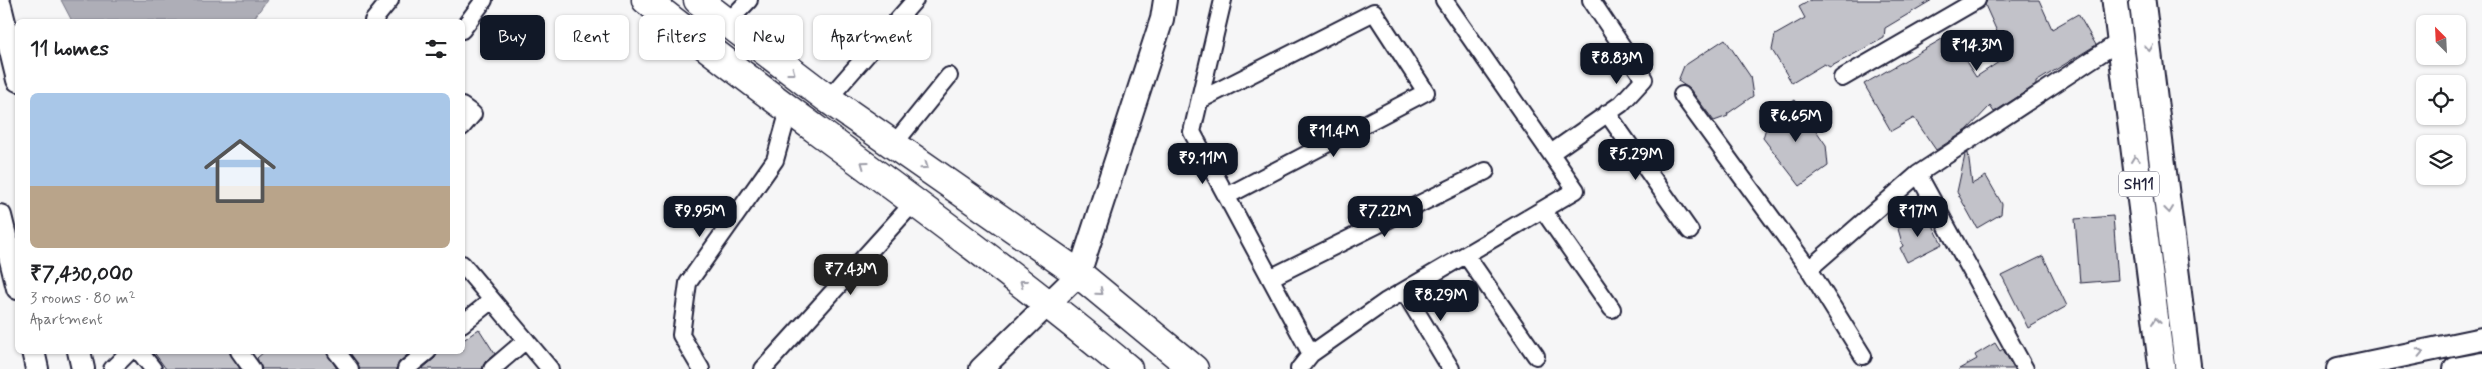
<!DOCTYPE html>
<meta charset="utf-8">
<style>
:root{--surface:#fff;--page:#f6f6f6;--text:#202124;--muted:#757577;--accent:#111827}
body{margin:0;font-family:Mynerve,sans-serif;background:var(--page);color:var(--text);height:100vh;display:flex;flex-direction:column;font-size:19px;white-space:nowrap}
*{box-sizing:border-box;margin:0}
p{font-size:16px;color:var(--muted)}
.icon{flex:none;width:28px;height:28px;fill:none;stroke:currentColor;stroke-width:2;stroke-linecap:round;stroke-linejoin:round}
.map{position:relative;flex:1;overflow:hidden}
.drawer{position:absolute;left:15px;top:19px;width:450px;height:335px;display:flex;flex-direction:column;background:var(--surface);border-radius:8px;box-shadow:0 1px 4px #0004}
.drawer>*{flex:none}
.top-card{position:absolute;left:480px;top:15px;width:475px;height:45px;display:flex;gap:10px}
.needle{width:32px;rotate:336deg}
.controls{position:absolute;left:2416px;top:15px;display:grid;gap:10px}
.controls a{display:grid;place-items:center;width:50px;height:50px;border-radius:8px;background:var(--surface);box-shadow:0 1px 4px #0004;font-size:25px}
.price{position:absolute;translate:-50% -42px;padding:0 11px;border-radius:10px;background:var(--accent);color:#fff;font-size:16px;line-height:32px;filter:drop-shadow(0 1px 2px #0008)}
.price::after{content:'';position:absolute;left:50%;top:30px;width:15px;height:11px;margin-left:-8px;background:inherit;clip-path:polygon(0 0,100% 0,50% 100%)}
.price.on{background:#222;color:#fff}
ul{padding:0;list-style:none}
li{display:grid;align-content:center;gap:10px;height:265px;padding:0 15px}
li span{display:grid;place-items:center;height:155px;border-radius:8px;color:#555}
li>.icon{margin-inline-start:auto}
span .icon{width:90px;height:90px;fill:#fffc;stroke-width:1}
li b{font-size:21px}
h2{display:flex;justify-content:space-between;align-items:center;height:60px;padding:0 15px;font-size:21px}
.chip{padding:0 18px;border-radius:8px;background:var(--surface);box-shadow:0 1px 4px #0004;font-size:18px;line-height:45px}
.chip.on{background:var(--accent);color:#fff}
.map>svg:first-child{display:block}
.water{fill:#aeaeb7;stroke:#767685}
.building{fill:#c2c2c9;stroke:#22223b}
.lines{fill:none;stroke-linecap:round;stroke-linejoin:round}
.street-casing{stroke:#22223b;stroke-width:20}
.secondary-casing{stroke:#22223b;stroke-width:26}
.primary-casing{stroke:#22223b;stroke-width:29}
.highway-casing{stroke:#22223b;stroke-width:31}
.street{stroke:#fff;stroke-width:16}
.secondary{stroke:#fff;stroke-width:22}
.primary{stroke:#fff;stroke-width:25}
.highway{stroke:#fff;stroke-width:28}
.oneway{stroke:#9c9ca7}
.labels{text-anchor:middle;stroke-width:4.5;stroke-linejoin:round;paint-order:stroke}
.shield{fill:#fff;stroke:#646476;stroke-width:1}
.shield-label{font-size:15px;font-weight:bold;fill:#22223b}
</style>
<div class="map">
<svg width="2482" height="369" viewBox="0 0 2482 369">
<rect width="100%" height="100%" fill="#f6f6f7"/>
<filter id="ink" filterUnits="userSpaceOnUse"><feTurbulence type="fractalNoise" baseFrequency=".02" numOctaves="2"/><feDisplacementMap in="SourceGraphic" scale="10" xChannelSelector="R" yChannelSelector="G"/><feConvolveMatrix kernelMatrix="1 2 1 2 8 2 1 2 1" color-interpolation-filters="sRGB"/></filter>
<g filter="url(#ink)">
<path class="water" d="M61,0H267L252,21H72Z"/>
<path class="building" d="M1811,0H1932L1885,28L1884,38L1830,67L1824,64L1792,83L1772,50L1775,35L1805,18L1799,7Z
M1987,0H2039L2052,29L2078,14L2096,45L2036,82V85L1994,112L1990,106L1967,130L1936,150L1914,118L1891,131L1864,84L1949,35L1976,77L2008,56L1985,5Z
M1725,39L1750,76L1753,96L1727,114L1728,116L1714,121L1690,89L1678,81L1684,66Z
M1795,100L1826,145L1828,166L1800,186L1763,138L1769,118Z
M1968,153L1972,184L1986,176L2002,204L2001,214L1977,228L1957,192L1965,155Z
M1917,215L1921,221L1929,217L1942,244L1907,262L1900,248L1903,246L1898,229Z
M2113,216L2118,280L2080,283L2075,219Z
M2043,256L2067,306L2028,328L2002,276Z
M479,329L495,354L485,362L482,369H422L435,358L438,351H462V341Z
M1995,343L2000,351L2003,349L2014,369H1959L1977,359L1975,355Z
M153,351H229L240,369H166Z
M265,351H326L337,369H262L257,358Z
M349,351H412L399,362L396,369H360Z"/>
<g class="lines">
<g class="street-casing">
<path id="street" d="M1223,0L1192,132L1311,354L1299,369
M373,21L390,0
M727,23L749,0
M462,30L484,0
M1842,78L1977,0
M1682,95L1809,269
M828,99L915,0
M1200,100L1374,12L1426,92L1227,196
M462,106L473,114L462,127
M1607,113L1690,231
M894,144L949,76
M1551,153L1621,104L1644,79L1591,0
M1918,174L2025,369
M1543,210L1612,309
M1466,255L1536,356
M462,264L550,369
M1270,278L1486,171
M1404,291L1451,369
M462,324L492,300
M139,351L153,369
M239,351L252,369
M336,351L350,369
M1311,354L1385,302L1576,190L1444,0
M1863,356L1809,269L1918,174L2120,41
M112,369L130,351
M406,369L428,351
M492,369L526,340
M701,369L681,335L688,283L775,160L789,110
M763,369L915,201"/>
</g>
<g class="secondary-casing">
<path id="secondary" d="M0,6L18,80
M0,216L18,288
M33,351L37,369
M79,351L83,369
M981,369L1079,274L1162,19L1165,0
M2338,369L2482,339
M2455,369L2482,364"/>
</g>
<g class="primary-casing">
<path id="primary" d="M2115,0L2162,369
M2142,0L2188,369"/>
</g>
<g class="highway-casing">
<path id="highway" d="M646,0C694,37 742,75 791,111C905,195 1019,278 1128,369
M698,0L828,99L1079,274L1194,369"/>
</g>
<use href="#street" class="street"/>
<use href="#secondary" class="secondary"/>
<use href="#primary" class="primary"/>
<use href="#highway" class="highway"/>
</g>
<defs><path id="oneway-chevron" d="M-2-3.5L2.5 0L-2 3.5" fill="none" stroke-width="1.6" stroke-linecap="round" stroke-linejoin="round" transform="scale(1.25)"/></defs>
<g class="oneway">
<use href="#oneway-chevron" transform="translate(2149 48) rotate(83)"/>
<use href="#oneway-chevron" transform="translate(792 72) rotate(37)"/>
<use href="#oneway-chevron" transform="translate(2135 159) rotate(-97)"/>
<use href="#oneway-chevron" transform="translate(864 164) rotate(-144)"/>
<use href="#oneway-chevron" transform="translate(925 166) rotate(35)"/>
<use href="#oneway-chevron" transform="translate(2169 210) rotate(83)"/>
<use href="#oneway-chevron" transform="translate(1023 283) rotate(-143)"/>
<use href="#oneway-chevron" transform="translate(1100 292) rotate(39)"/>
<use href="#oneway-chevron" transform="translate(2156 321) rotate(-97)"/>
<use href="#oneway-chevron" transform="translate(2420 352) rotate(-12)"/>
</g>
</g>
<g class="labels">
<rect class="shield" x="2119" y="171.5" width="40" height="25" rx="4"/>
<g class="shield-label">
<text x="2139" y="189">SH11</text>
</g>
</g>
</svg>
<div class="controls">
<a><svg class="needle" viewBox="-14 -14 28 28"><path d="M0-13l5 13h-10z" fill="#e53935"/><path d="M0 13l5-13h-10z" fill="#757577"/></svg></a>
<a><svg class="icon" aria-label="locate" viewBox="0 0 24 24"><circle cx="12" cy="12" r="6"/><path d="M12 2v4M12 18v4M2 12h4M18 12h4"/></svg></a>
<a><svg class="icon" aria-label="layers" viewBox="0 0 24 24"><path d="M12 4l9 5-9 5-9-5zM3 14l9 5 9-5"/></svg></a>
</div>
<b class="price" style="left:1977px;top:72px">₹14.3M</b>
<b class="price" style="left:1617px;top:85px">₹8.83M</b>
<b class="price" style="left:1796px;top:143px">₹6.65M</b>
<b class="price" style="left:1334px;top:158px">₹11.4M</b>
<b class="price" style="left:1636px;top:181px">₹5.29M</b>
<b class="price" style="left:1203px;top:185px">₹9.11M</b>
<b class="price" style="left:700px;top:238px">₹9.95M</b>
<b class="price" style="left:1385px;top:238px">₹7.22M</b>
<b class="price" style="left:1918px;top:238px">₹17M</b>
<b class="price on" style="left:851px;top:296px">₹7.43M</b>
<b class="price" style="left:1441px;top:322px">₹8.29M</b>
<div class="top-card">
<a class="chip on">Buy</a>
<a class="chip">Rent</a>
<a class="chip">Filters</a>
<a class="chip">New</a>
<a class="chip">Apartment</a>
</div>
<section class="drawer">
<h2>11 homes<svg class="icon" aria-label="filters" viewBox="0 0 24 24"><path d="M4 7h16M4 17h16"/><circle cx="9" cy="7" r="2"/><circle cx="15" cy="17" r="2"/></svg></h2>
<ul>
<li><span style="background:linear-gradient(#a9c7e8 60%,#b9a48a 0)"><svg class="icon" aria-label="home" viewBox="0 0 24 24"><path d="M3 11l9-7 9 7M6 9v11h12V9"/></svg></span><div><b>₹7,430,000</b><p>3 rooms · 80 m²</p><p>Apartment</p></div></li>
</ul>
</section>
</div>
